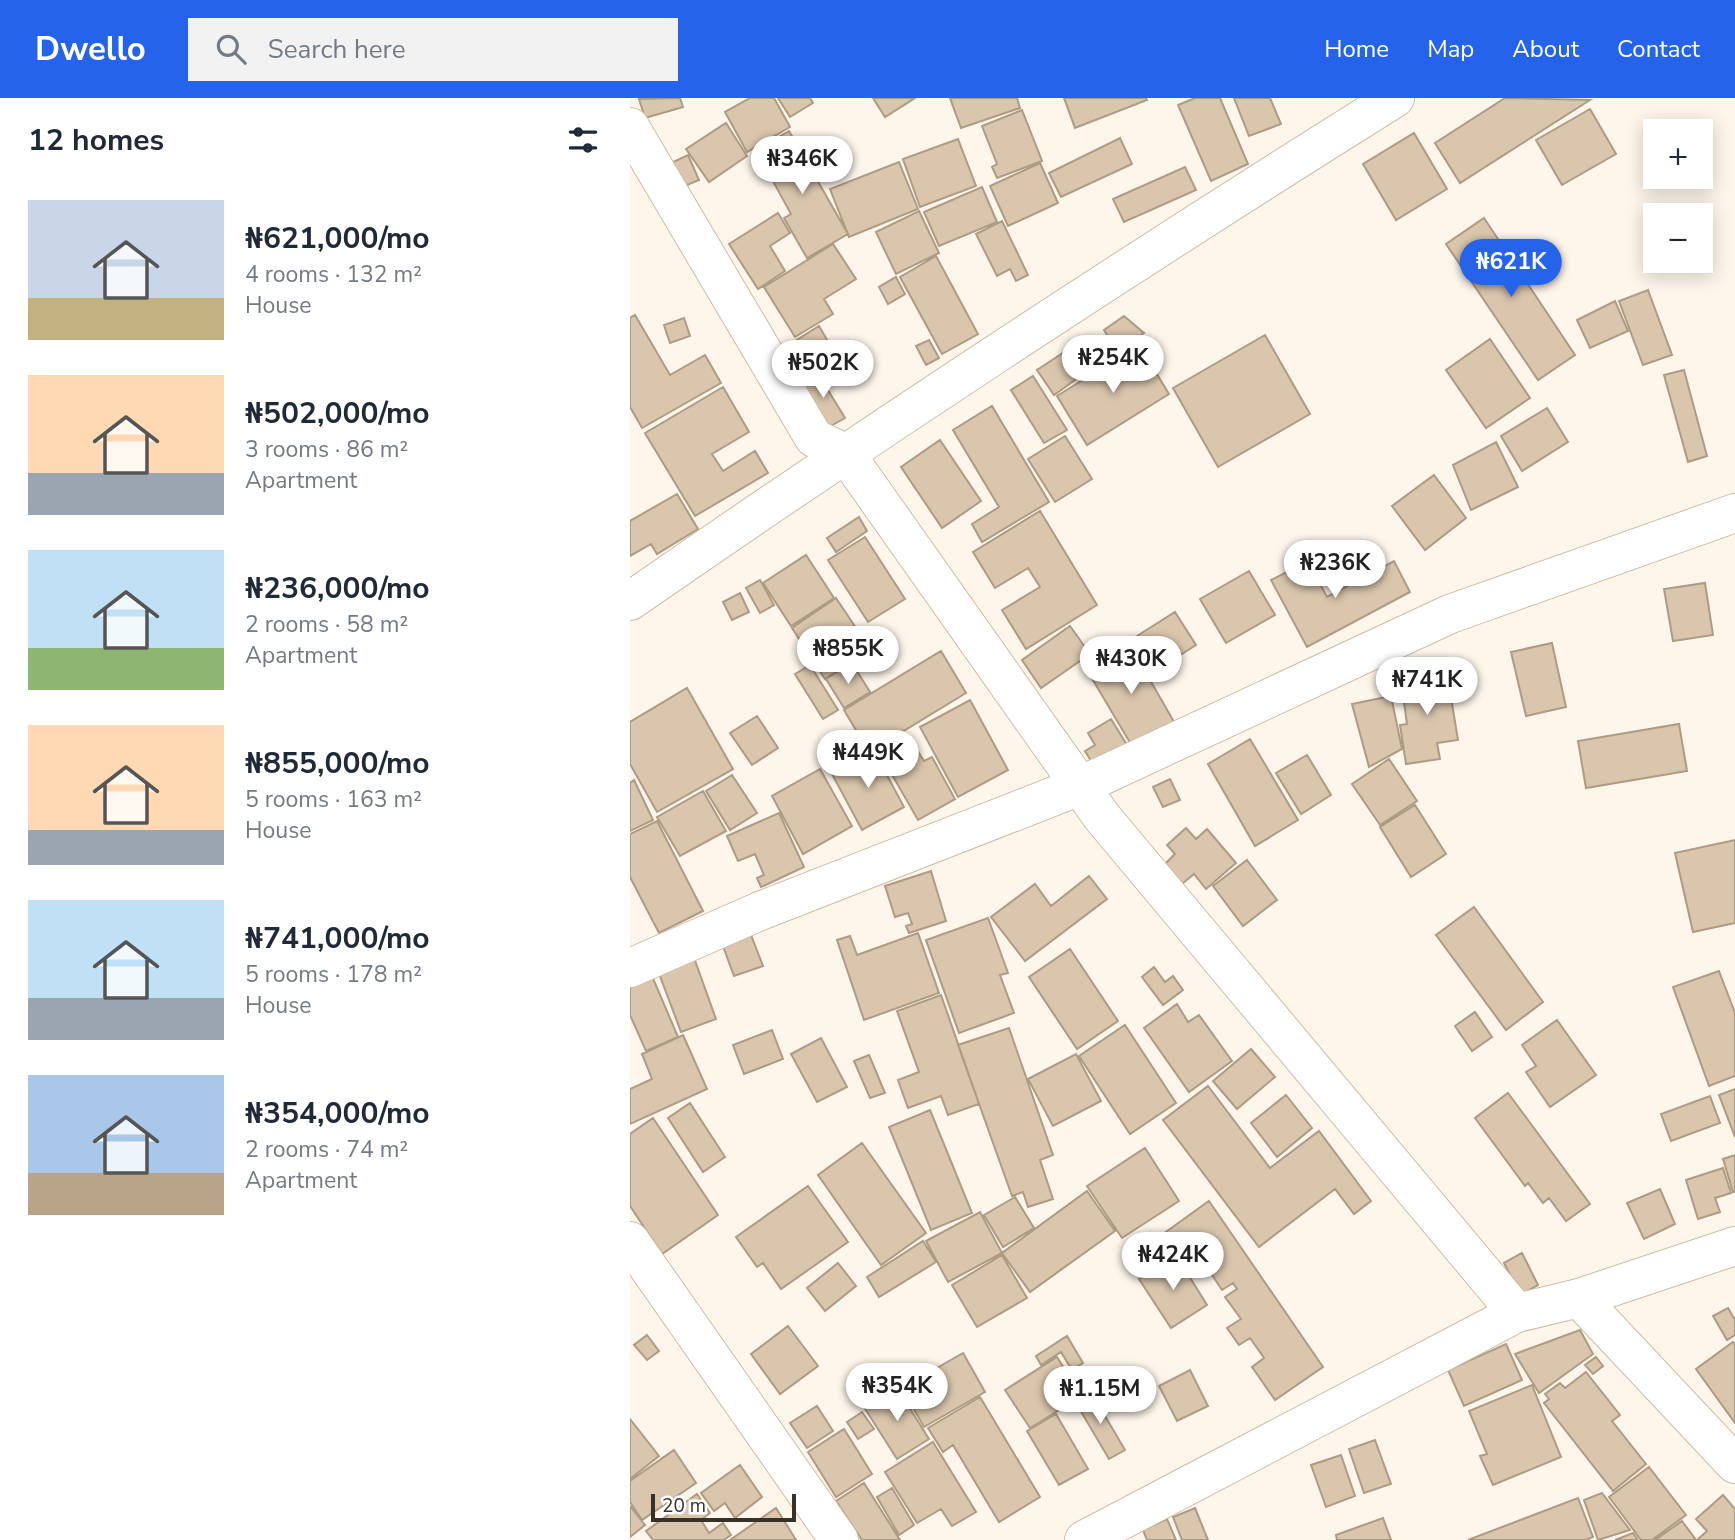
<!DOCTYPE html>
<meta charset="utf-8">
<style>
:root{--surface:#fff;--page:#f2f2f3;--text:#1f2937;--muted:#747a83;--accent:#2563eb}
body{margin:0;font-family:"Nunito Sans",sans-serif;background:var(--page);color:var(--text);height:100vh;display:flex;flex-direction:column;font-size:26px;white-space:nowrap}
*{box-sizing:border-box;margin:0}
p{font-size:23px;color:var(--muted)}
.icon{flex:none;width:38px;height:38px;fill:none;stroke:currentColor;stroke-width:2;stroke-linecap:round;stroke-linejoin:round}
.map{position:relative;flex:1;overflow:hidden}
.sheet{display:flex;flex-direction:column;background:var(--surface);width:630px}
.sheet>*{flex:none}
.buttons{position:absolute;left:1013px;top:21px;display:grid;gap:14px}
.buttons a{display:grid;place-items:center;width:70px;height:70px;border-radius:0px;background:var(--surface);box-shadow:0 4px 18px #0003;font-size:35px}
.scale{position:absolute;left:21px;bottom:18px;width:145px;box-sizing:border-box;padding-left:7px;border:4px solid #383127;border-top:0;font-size:19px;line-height:24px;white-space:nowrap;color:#383127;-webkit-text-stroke:5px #fff;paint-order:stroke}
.price{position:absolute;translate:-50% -60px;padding:0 16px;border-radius:24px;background:#fff;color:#222;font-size:23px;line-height:46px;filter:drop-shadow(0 2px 4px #0008)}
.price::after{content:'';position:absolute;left:50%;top:42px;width:21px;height:16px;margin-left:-10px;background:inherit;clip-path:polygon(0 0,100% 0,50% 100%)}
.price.current{background:var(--accent);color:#fff}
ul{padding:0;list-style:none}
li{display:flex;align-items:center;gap:21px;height:175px;padding:0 28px}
li span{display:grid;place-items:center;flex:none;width:196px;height:140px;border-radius:0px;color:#555}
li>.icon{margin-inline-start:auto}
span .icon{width:84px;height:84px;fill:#fffc;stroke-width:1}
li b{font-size:30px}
h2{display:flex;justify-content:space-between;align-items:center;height:84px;padding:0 28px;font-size:30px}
header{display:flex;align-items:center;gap:42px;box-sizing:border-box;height:98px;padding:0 35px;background:var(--accent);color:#fff}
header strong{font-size:33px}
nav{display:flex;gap:38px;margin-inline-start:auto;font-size:24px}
.search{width:490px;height:63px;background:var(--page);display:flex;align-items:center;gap:18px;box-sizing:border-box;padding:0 24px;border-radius:0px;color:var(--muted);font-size:26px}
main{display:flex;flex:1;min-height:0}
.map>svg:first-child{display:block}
.building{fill:#dac6ad;stroke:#ae9b83;stroke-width:2}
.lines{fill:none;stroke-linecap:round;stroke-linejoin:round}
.minor-casing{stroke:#d0bda4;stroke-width:40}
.tertiary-casing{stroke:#d0bda4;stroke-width:40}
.minor{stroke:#fff;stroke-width:38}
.tertiary{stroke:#fff;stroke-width:38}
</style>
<header>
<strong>Dwello</strong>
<div class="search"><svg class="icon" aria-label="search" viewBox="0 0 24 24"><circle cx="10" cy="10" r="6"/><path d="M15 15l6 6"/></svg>Search here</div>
<nav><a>Home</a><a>Map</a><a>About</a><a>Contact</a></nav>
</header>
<main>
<section class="sheet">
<h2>12 homes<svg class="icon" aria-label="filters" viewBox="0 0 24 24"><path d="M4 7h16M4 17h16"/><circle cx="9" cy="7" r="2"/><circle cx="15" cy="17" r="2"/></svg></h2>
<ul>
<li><span style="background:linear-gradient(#c9d6e8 70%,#c2b280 0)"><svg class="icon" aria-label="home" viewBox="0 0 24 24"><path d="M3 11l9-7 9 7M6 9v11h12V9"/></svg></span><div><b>₦621,000/mo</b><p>4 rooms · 132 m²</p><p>House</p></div></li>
<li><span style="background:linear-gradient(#ffd9b3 70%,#9aa5b1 0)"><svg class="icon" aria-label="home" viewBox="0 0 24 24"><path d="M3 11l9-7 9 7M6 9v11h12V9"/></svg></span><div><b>₦502,000/mo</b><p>3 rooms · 86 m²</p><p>Apartment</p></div></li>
<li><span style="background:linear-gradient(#bfe0f5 70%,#8fb573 0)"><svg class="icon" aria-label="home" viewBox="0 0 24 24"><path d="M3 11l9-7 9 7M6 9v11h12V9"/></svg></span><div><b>₦236,000/mo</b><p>2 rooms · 58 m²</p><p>Apartment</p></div></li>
<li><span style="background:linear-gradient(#ffd9b3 75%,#9aa5b1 0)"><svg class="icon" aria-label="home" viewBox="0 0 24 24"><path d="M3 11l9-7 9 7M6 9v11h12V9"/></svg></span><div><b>₦855,000/mo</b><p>5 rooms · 163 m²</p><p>House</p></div></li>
<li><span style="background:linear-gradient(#bfe0f5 70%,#9aa5b1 0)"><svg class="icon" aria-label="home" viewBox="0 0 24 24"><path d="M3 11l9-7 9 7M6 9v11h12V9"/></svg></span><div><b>₦741,000/mo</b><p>5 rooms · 178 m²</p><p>House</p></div></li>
<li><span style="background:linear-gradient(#a9c7e8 70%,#b9a48a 0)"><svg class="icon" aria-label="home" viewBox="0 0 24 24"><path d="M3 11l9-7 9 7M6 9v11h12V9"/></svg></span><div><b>₦354,000/mo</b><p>2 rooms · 74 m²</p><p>Apartment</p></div></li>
</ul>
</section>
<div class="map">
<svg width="1105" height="1442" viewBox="0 0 1105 1442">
<rect width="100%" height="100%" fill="#fef6eb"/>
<path class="building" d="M50,0L53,9L15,20L9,1Z
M120,0H144L160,29L117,54L95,14Z
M148,0H180L183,5L160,19Z
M243,0H285L255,19Z
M320,0H387L390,10L331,30Z
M434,0H516L517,2L445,30Z
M565,0H590L618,66L581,83L548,7Z
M604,0H640L651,26L619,38Z
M875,0L960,2L830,85L805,45Z
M960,11L986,56L932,87L906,42Z
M392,12L412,63L367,80L362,69L367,66L352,28Z
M96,25L117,58L79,84L56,51Z
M159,33L218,136L177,160L154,120L161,116L126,52Z
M784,35L817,91L766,122L733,66Z
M490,40L502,66L431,99L419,75Z
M328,41L346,88L290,109L273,61Z
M58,57L69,82L50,90L39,66Z
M269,64L288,111L219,139L200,91Z
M410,65L428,105L378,128L360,88Z
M555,69L566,92L494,124L483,101Z
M352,89L367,124L309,148L294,114Z
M289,113L309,155L266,176L246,134Z
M148,115L160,135L140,148L155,173L128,191L99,146Z
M854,120L945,257L908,282L816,146Z
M372,123L398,177L386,183L380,171L367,178L346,136Z
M203,146L226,181L194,201L203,216L165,239L134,189Z
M306,158L348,236L312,256L270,179Z
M266,179L275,196L258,206L249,189Z
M1018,192L1042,257L1013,267L989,203Z
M985,203L998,233L960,250L947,222Z
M5,217L40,277L75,257L91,285L12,330L0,309V220Z
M494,218L514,235L487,253L474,232Z
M54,220L60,238L40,245L34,227Z
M189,228L214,271L189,285L165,243Z
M635,237L680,316L588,369L543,290Z
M860,241L900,300L856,330L816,272Z
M299,242L309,260L296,267L286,248Z
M451,243L466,267L424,297L407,272Z
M163,244L172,259L163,263L155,249Z
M509,247L539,296L457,347L427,298Z
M179,272L188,288L193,284L215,320L199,329L169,278Z
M1054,272L1077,358L1058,364L1034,277Z
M403,278L437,332L414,345L381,292Z
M93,289L119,334L82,356L93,373L125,353L138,375L65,418L15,335Z
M362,308L419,404L352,444L342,426L369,409L323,332Z
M917,310L938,344L892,373L871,338Z
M435,338L462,381L425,404L398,361Z
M310,342L351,403L312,430L271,369Z
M866,344L888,389L841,412L823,367Z
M804,377L836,420L795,452L762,408Z
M47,396L68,431L27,456L21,446L0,458V423Z
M410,413L467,507L396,551L372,512L410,489L398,470L365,490L343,454Z
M229,419L237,433L206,454L197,440Z
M235,439L275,501L238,524L198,462Z
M176,457L204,500L161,528L133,485Z
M678,463L697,499L764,463L780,494L677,549L641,482Z
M619,473L645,517L596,545L570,501Z
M130,482L144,507L130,515L116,490Z
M1075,485L1083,537L1043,543L1034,491Z
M110,495L119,514L102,522L93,504Z
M206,500L240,551L195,581L162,530Z
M545,514L566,547L527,572L507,538Z
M440,528L460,556L411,590L392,562Z
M922,545L936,609L896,618L881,554Z
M500,547L544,624L502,648L457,572Z
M311,553L336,595L239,654L214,612Z
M222,565L240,594L214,610L196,581Z
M180,567L208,612L193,621L165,576Z
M817,575L828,642L807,645L810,661L776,666L770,627L777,626L771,582Z
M57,590L103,671L27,714L0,666V624Z
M761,598L772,651L739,669L722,606Z
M340,602L378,672L328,699L290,629Z
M127,618L148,650L122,667L100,635Z
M481,621L497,647L464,668L455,653L465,647L458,635Z
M1049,626L1057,673L956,690L948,643Z
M620,641L668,722L625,748L578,666Z
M282,644L294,663L302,659L325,701L288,722L253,661Z
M244,653L274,709L232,732L202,676Z
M677,657L701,697L671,716L646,675Z
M759,661L787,703L750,727L722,686Z
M190,671L222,728L173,756L142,698Z
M102,677L127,715L100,732L76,693Z
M540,681L550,702L533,709L523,689Z
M4,682L23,722L0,733V685Z
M73,693L96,733L50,758L27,719Z
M785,707L816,756L781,779L750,729Z
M149,715L174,769L131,789L127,780L134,777L125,756L108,763L97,738Z
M27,723L73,813L29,835L0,779V736Z
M556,730L566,741L577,731L606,765L576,791L564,776L552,786L534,767L545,756L537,747Z
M1105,742V825L1063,834L1045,755Z
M617,762L647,802L613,828L583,788Z
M301,773L316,823L279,835L276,828L282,826L278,815L265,819L255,788Z
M459,778L477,801L395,863L361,819L405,786L421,808Z
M844,809L913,904L876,932L806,837Z
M358,820L378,875L370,877L384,915L329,935L296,842Z
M288,835L309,895L234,922L207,842L220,838L227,857Z
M121,837L133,868L104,878L93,848Z
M440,851L488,923L447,951L399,879Z
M63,857L86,921L51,934L27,870Z
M524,869L535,884L543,878L553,892L533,907L512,879Z
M19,871L48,939L16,953L0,917V879Z
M1089,873L1105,915V978L1079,988L1043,889Z
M311,897L349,1006L318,1017L311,998L278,1010L268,982L289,974L267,913Z
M547,906L558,924L569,917L602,963L559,994L514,930Z
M845,914L862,939L842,953L825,928Z
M927,922L966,977L920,1009L896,974L906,968L892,947Z
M495,927L546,1005L500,1036L449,958Z
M379,930L423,1057L410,1062L423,1101L398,1109L393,1094L382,1098L328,947Z
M142,932L153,961L114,976L103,947Z
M53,937L77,991L0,1026V991L22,981L12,956Z
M191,940L217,989L187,1004L161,956Z
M621,951L645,979L607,1011L583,983Z
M446,956L471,1003L423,1028L398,981Z
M239,957L255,995L240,1000L224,963Z
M578,988L640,1070L689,1033L741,1103L724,1116L705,1091L629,1149L533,1022Z
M1105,991V1039L1089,997Z
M878,995L960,1106L936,1123L919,1100L913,1105L898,1085L895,1088L845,1020Z
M656,997L682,1030L647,1059L621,1025Z
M1080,998L1090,1025L1041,1043L1031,1016Z
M60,1005L95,1059L73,1074L38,1020Z
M300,1012L342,1115L301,1132L259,1029Z
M23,1020L88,1117L32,1156L0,1108V1036Z
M232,1045L296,1135L251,1167L188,1077Z
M515,1050L549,1103L492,1140L457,1088Z
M1105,1057V1094H1103L1093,1061Z
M1093,1070L1101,1095L1085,1100L1090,1114L1068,1121L1056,1082Z
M178,1088L218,1144L151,1191L133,1165L127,1169L106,1139Z
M1030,1091L1045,1126L1014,1141L997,1105Z
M457,1093L485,1133L400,1194L372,1155Z
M385,1099L404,1130L373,1149L354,1117Z
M579,1103L693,1269L645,1302L622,1269L634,1260L620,1240L609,1247L597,1230L611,1221L595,1199L607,1191L603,1185L592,1192L563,1148L548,1159L533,1136Z
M350,1114L372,1155L318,1184L296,1143Z
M293,1143L306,1164L249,1199L237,1179Z
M892,1155L908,1187L890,1197L874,1165Z
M372,1157L397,1200L347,1229L322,1187Z
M546,1157L577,1207L541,1230L509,1181Z
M208,1165L226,1188L195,1213L177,1190Z
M1098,1210L1105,1222V1237L1097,1242L1083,1218Z
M158,1228L188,1268L150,1296L121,1256Z
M950,1232L963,1256L909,1295L885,1256Z
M17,1237L29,1253L17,1262L4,1247Z
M437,1238L453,1265L442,1272L431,1254L411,1267L406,1258Z
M1103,1244L1105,1247V1325L1066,1271Z
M876,1246L892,1282L834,1308L818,1272Z
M333,1255L355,1294L294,1329L272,1290Z
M427,1259L452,1298L400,1330L375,1292Z
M966,1259L973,1268L963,1276L955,1267Z
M560,1272L578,1308L547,1323L529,1288Z
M956,1274L990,1317L982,1323L1016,1366L983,1393L914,1305L919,1301L915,1296L930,1285L935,1290Z
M902,1287L931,1359L863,1387L850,1358L857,1356L839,1313Z
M267,1290L299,1341L267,1361L234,1309Z
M462,1296L495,1352L479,1361L446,1305Z
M350,1299L410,1399L369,1424L323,1347L313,1354L298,1330Z
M187,1308L203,1333L177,1350L160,1325Z
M232,1314L244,1331L228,1341L217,1324Z
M426,1316L458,1371L429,1387L397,1333Z
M0,1321L29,1358L0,1381Z
M214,1331L242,1376L206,1399L178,1354Z
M745,1342L761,1386L734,1395L719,1351Z
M303,1344L346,1414L322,1428L311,1411L287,1425L255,1374Z
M44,1352L66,1385L12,1422L0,1404V1383Z
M711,1357L725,1398L696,1409L681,1367Z
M110,1367L132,1399L105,1420L95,1405L84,1413L71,1395Z
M1019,1369L1056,1417L1022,1442H1011L979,1399Z
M234,1385L270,1442H232L206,1403Z
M262,1390L284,1427L269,1437L247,1399Z
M972,1395L1000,1432L968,1442L954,1402Z
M67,1396L80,1415L71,1422L79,1435L93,1425L101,1437L94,1442H23L16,1433Z
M1093,1397L1105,1411V1442H1067L1077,1433L1066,1421Z
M948,1400L963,1439L956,1442H838Z
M0,1408L15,1427L0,1439Z
M146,1410L166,1442H100Z
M565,1410L578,1442H552L543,1419Z
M753,1420L761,1442H707L706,1437Z
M537,1421L546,1442H517L513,1432Z
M1052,1423L1066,1442H1025Z
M1003,1435L1008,1442H985Z"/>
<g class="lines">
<g class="minor-casing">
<path id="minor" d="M0,29L184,340L215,355L472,719L887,1215
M0,870L130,813L450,688L820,516L1105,415
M0,1143L209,1442
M949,1200L1105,1366
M454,1442L887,1215L949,1200L1105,1148"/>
</g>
<g class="tertiary-casing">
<path id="tertiary" d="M0,503C251,329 506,162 765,0"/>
</g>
<use href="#minor" class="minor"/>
<use href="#tertiary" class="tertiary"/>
</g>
</svg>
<div class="buttons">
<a>+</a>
<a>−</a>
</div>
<div class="scale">20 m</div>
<b class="price" style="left:172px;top:98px">₦346K</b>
<b class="price current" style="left:881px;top:201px">₦621K</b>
<b class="price" style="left:483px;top:297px">₦254K</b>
<b class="price" style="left:193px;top:302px">₦502K</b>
<b class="price" style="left:705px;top:502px">₦236K</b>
<b class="price" style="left:218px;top:588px">₦855K</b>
<b class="price" style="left:501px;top:598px">₦430K</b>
<b class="price" style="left:797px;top:619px">₦741K</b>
<b class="price" style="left:238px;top:692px">₦449K</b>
<b class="price" style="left:543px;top:1194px">₦424K</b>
<b class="price" style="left:267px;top:1325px">₦354K</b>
<b class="price" style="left:470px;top:1328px">₦1.15M</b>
</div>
</main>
